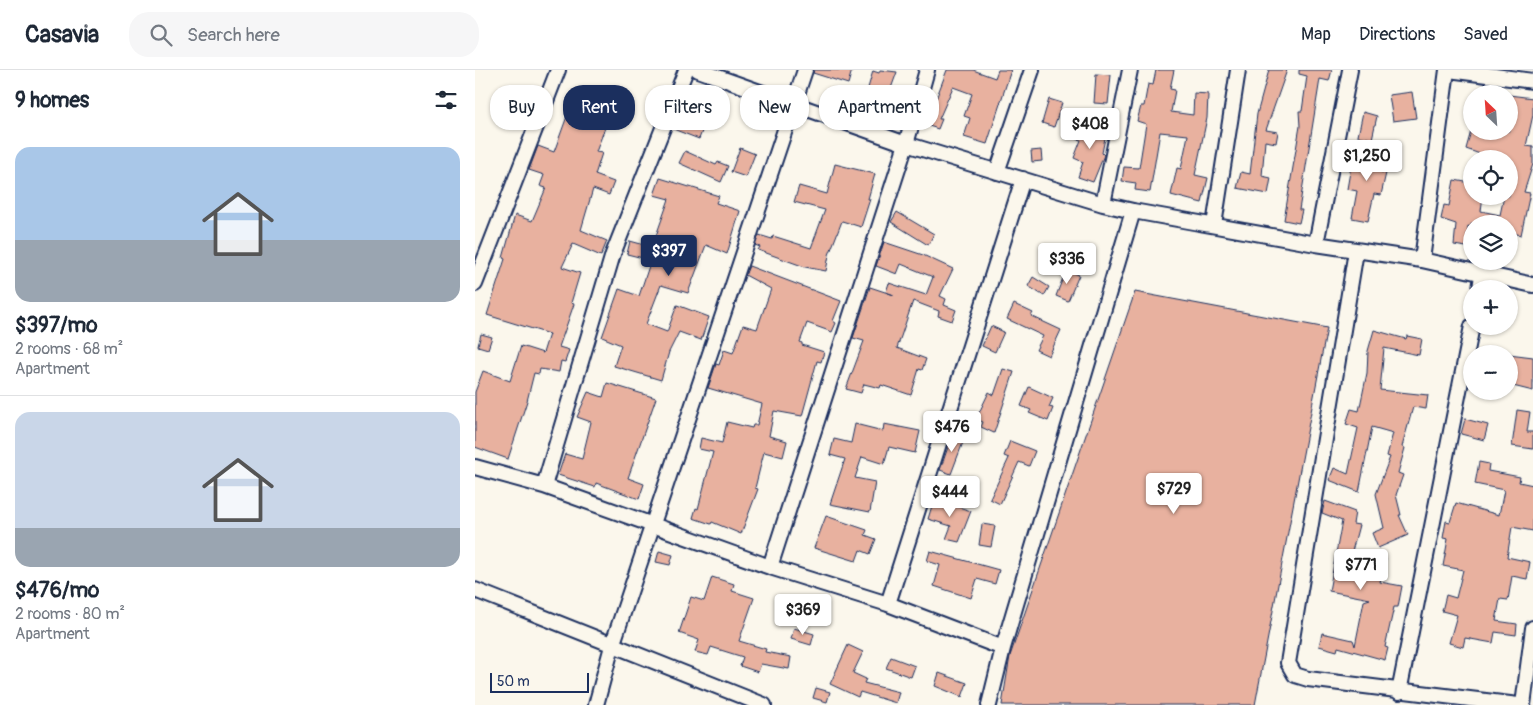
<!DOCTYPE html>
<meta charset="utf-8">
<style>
:root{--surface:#fff;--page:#f6f6f7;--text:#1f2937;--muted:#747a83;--line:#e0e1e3;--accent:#1b2f5e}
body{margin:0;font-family:Pangolin,sans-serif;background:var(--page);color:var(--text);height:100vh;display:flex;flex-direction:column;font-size:19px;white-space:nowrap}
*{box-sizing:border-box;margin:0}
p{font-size:16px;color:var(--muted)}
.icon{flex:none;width:28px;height:28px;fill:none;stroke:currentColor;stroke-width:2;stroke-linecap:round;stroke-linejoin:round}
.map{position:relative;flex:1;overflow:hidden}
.sheet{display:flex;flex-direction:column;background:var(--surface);width:475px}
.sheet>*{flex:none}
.guide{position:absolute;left:15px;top:15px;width:475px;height:45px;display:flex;gap:10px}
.needle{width:32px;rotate:335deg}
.tools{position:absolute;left:988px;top:15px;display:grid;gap:10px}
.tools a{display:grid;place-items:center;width:55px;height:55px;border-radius:50%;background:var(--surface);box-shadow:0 1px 4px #0004;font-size:25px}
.scale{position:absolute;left:15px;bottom:12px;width:99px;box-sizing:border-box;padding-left:5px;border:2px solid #1b2f5e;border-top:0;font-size:14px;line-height:18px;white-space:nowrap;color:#1b2f5e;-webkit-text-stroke:4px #fbf7ec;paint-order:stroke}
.price{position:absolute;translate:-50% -42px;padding:0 11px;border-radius:5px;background:#fff;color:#222;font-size:16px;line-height:32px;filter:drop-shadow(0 1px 2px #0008)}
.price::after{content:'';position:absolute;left:50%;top:30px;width:15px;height:11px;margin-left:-8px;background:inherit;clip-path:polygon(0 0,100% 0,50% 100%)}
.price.current{background:var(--accent);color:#fff}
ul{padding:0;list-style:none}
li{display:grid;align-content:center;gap:10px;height:265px;padding:0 15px}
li+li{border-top:1px solid var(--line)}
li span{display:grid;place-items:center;height:155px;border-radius:15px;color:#555}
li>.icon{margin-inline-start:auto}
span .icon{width:90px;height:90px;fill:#fffc;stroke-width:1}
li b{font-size:21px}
h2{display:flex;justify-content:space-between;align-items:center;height:60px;padding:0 15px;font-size:21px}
.chip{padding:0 18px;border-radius:20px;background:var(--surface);box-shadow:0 1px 4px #0004;font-size:18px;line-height:45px}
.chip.current{background:var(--accent);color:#fff}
header{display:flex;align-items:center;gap:30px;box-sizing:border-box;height:70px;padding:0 25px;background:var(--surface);border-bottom:1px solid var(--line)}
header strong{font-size:24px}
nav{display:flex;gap:28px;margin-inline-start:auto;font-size:18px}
.search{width:350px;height:45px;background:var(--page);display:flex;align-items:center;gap:12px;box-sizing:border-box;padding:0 18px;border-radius:20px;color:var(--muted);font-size:19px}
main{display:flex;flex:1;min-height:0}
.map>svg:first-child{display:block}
.building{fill:#e8b19f;stroke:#1b2f5e}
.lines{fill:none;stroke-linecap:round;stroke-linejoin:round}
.minor-casing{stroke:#1b2f5e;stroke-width:18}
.minor{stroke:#fbf7ec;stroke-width:14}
</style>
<header>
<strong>Casavia</strong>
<div class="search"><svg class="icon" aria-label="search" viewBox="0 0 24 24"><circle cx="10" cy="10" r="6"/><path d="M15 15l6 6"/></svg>Search here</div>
<nav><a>Map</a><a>Directions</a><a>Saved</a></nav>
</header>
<main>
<section class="sheet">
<h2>9 homes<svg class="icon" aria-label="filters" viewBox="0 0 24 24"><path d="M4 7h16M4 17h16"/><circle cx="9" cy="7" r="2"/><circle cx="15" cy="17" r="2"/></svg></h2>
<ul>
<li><span style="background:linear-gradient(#a9c7e8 60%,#9aa5b1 0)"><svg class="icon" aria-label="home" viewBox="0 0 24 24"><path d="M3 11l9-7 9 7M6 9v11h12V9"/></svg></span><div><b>$397/mo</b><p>2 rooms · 68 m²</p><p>Apartment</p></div></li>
<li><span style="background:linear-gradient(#c9d6e8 75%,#9aa5b1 0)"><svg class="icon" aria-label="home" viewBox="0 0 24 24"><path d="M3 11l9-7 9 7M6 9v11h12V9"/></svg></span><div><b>$476/mo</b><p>2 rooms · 80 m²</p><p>Apartment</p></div></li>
</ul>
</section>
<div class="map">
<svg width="1058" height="635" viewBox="0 0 1058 635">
<rect width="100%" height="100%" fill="#fbf7ec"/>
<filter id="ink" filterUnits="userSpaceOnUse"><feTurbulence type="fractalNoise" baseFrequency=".02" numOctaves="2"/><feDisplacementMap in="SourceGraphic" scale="10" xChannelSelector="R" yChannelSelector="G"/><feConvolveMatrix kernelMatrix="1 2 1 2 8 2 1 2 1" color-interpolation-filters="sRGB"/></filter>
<g filter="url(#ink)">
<path class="building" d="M339,0H377L373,14L338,3Z
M405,0L422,2L408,40L388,35L398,1L404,3Z
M472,0H498L520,8L523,0H536L512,74L489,67L495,48L489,46L497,24L478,17L464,49H467L463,59L451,55Z
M681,0H699L695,19L700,20L696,42L718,45L719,23L733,24L732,48L720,105L733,108L727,133L696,125L702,98L706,99L713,65L685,62L675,122L660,120L661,113L647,111L649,97L664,98L671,54L662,51L666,36H669L673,14L678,15Z
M794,0H812L791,60L803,62L801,73L790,71L787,106L796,108L793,124L762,118L766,102L775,104L782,44Z
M824,0H857L854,11L845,9L824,140H827L824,153L809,150L825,56L824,41H827L832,6L824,4Z
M621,4L636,5L633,34L619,33Z
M937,22L941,48L918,51L914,25Z
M1034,25L1058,28V45L1051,76L1058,77V94L1049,122L1055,123L1046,165L1034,162V154H996V157L993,156L991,177L979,175L981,154L966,149L969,135L974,136L979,110L996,113V126H1008L1006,141L1025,145L1029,126H1034V89H1019L991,79L996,61H1034Z
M574,29L587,33L579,57L567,53Z
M95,38L122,48L125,40L135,44L121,82L127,83L120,105L139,112L134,125L118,119L106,160L132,171L126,186L98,174L87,197L105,203L96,233L99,234L84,277L94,280L90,292L86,291L84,302L65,299L64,304L59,303L52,331L33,389L0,377V322L8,301L35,311L46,276L68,283L74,264L12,245L30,189L28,188L40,145L57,151L71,118L65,116L69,105L54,100L63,76L79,82Z
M888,42L902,46L897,69L883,66Z
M203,47L229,56L224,69L198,59Z
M606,53L632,58L627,83L629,85L618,112L603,107L608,92L599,88L606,70L602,69Z
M894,74L910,77L906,102L911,103L906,125L899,124L893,151L877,148L882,121L872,119L876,96L890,99Z
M265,78L280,84L271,107L256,102Z
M566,80L567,91L557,92L556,81Z
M210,81L241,95L243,92L253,96L246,112L204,93Z
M360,94L400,104L393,129H395L386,157L367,151L354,185L351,201L330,197L283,180L285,177L280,175L284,165L297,169L298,166L336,178L350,140L319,132L324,116L352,124Z
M185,108L244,126L241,133L265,141L252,184L231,175L213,223L186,215L171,254L192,262L202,235L234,247L226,270L204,262L194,282L186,310L139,296L146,275L127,267L144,219L164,226L176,190L152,184L155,171L177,177L194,129L179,125Z
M422,142L459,164L453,175L416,152Z
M409,172L448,185L478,199L465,226L471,229L469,235L481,240L477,251L463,246L464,241L438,231L422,278L451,289L447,300L444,299L436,325L406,315L405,318L389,314L386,323L371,319L389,271L378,268L395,217L419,225L411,222L414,213L451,225L458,207L426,194L422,204L401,196Z
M274,196L366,231L358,251L361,253L357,262L332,253L325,272L327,273V275L349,282L346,292L342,291L327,346L299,341L294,366L312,371L308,387L289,382L280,418L283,419L266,464L237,452L236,454L218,448L221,438L223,439L238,382L224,379L226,368L247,373L252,352L277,358L278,355H282L287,334L233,318L241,294L244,295L249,280L258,283L268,255L282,259L296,219L270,205Z
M591,200L604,205L593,231L581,226Z
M558,207L574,217L569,226L553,216Z
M660,222L852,258L780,635H527L535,586Z
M539,234L558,243L556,246L586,260L574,286L561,280L568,266L532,249Z
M516,256L529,262L520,282L507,276Z
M899,260L931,269L932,266L947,269L944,285L909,278L905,320L953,325L951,339L938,337L927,377L930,378L923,403L928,405L921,425L926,445H924L933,465L903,478L897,463L909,458L901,424L915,387L912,386L918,363L897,357L884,422L854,410L859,398L873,404L883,358L871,354L876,339L884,341L892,303L893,281Z
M6,264L17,267L13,279L3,276Z
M1034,284L1058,287V321L1038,316L1040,305L1034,304Z
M528,299L539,302L519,363L506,357L508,352L501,349L514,322L519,325Z
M132,313L181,328L153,408L169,414L164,429L121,413L120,417L83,405L90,384L107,389L116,352L102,347L113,322L128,327Z
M554,317L578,328L574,337L578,338L573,351L554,343L556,340L546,336Z
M1042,340L1055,342L1052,362H1058V379L1037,376Z
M990,349L1013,355L1009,370L986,364Z
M380,354L408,361L409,354L445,361L440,383L414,377L409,394L387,387L380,408L400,412L395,442L355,434L370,389L355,385L359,369L376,373Z
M478,363L490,367L476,404L465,400Z
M535,371L560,381L554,396L544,392L525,434L515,429L534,388L529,386Z
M1004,392L1014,394L1013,401L1045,407L1044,412L1058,415V461L1037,457L1032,487L1055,492L1052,509L1037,506L1033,530L1025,529L1021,551L1042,554L1041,565L1020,562L1018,573L990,568L988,577L974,573L982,545L967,541L971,525L981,528L988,500L968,496L973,469L968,468L971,451L975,452L981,433L1024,445L1029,420L1000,414Z
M459,429L496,441L484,472L471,469L476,456L453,449Z
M850,431L880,442L878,454L884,455L876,485L896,489L897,485L911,489L905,512L927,516L923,537H919L910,577L913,578L910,590L863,577L862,581L844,576L847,563L878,570L880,576L889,531L895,529L854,521L867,451L847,443Z
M351,446L392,460L390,465L401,469L395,484L385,480L381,491L339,478Z
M507,454L520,456L516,477L504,475Z
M184,481L198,485L195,495L181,492Z
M455,481L524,500L520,514L502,509L496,528L459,516L465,495L452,491Z
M237,507L259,514L257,521L279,528L264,571L291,579L290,582L316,587L314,599L286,594L283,602L265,596L268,587L236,577L233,585L220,582L224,570L204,563L216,527L229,531Z
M319,558L339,564L336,575L316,569Z
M373,575L388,582L378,603L391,609L389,613L424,622L421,633L385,622L383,627L355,614Z
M416,587L440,596L436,607L411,598Z
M464,603L492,613L487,627L460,616Z
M341,618L355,622L352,632L338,628Z"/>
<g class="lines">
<g class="minor-casing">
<path id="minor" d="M223,0L431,74L628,134L658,141L841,174L947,190L1058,215
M974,0L1058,11
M522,102L557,0
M628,134L655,0
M739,155L763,0
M841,174L875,0
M881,181L813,593L820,605L833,609L1043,635
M947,190L972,0
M0,214L83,0
M1005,219L1007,205
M0,397L69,416L295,497L413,534L528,578
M69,416L138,184L211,0
M295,497L431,74L452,0
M0,520L289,635
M413,534L548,109
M924,622L997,256
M121,635L137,576L330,0
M514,635L528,578L658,141
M1048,635L1058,558"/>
</g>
<use href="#minor" class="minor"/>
</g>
</g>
</svg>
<div class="tools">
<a><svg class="needle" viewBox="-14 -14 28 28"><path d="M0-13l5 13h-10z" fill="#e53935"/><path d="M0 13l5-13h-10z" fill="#747a83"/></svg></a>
<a><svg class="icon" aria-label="locate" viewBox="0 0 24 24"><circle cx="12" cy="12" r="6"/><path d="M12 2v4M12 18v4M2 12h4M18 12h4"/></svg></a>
<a><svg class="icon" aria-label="layers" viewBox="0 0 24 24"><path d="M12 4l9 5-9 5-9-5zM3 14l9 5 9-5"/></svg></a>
<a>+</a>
<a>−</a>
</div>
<div class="scale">50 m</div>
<b class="price" style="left:615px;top:80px">$408</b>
<b class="price" style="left:892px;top:112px">$1,250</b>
<b class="price current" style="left:194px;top:207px">$397</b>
<b class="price" style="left:592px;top:215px">$336</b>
<b class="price" style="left:477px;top:383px">$476</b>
<b class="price" style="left:699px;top:445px">$729</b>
<b class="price" style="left:475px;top:448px">$444</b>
<b class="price" style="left:886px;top:521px">$771</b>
<b class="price" style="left:328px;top:566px">$369</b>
<div class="guide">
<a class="chip">Buy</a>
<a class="chip current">Rent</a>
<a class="chip">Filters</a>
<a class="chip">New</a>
<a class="chip">Apartment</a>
</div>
</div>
</main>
